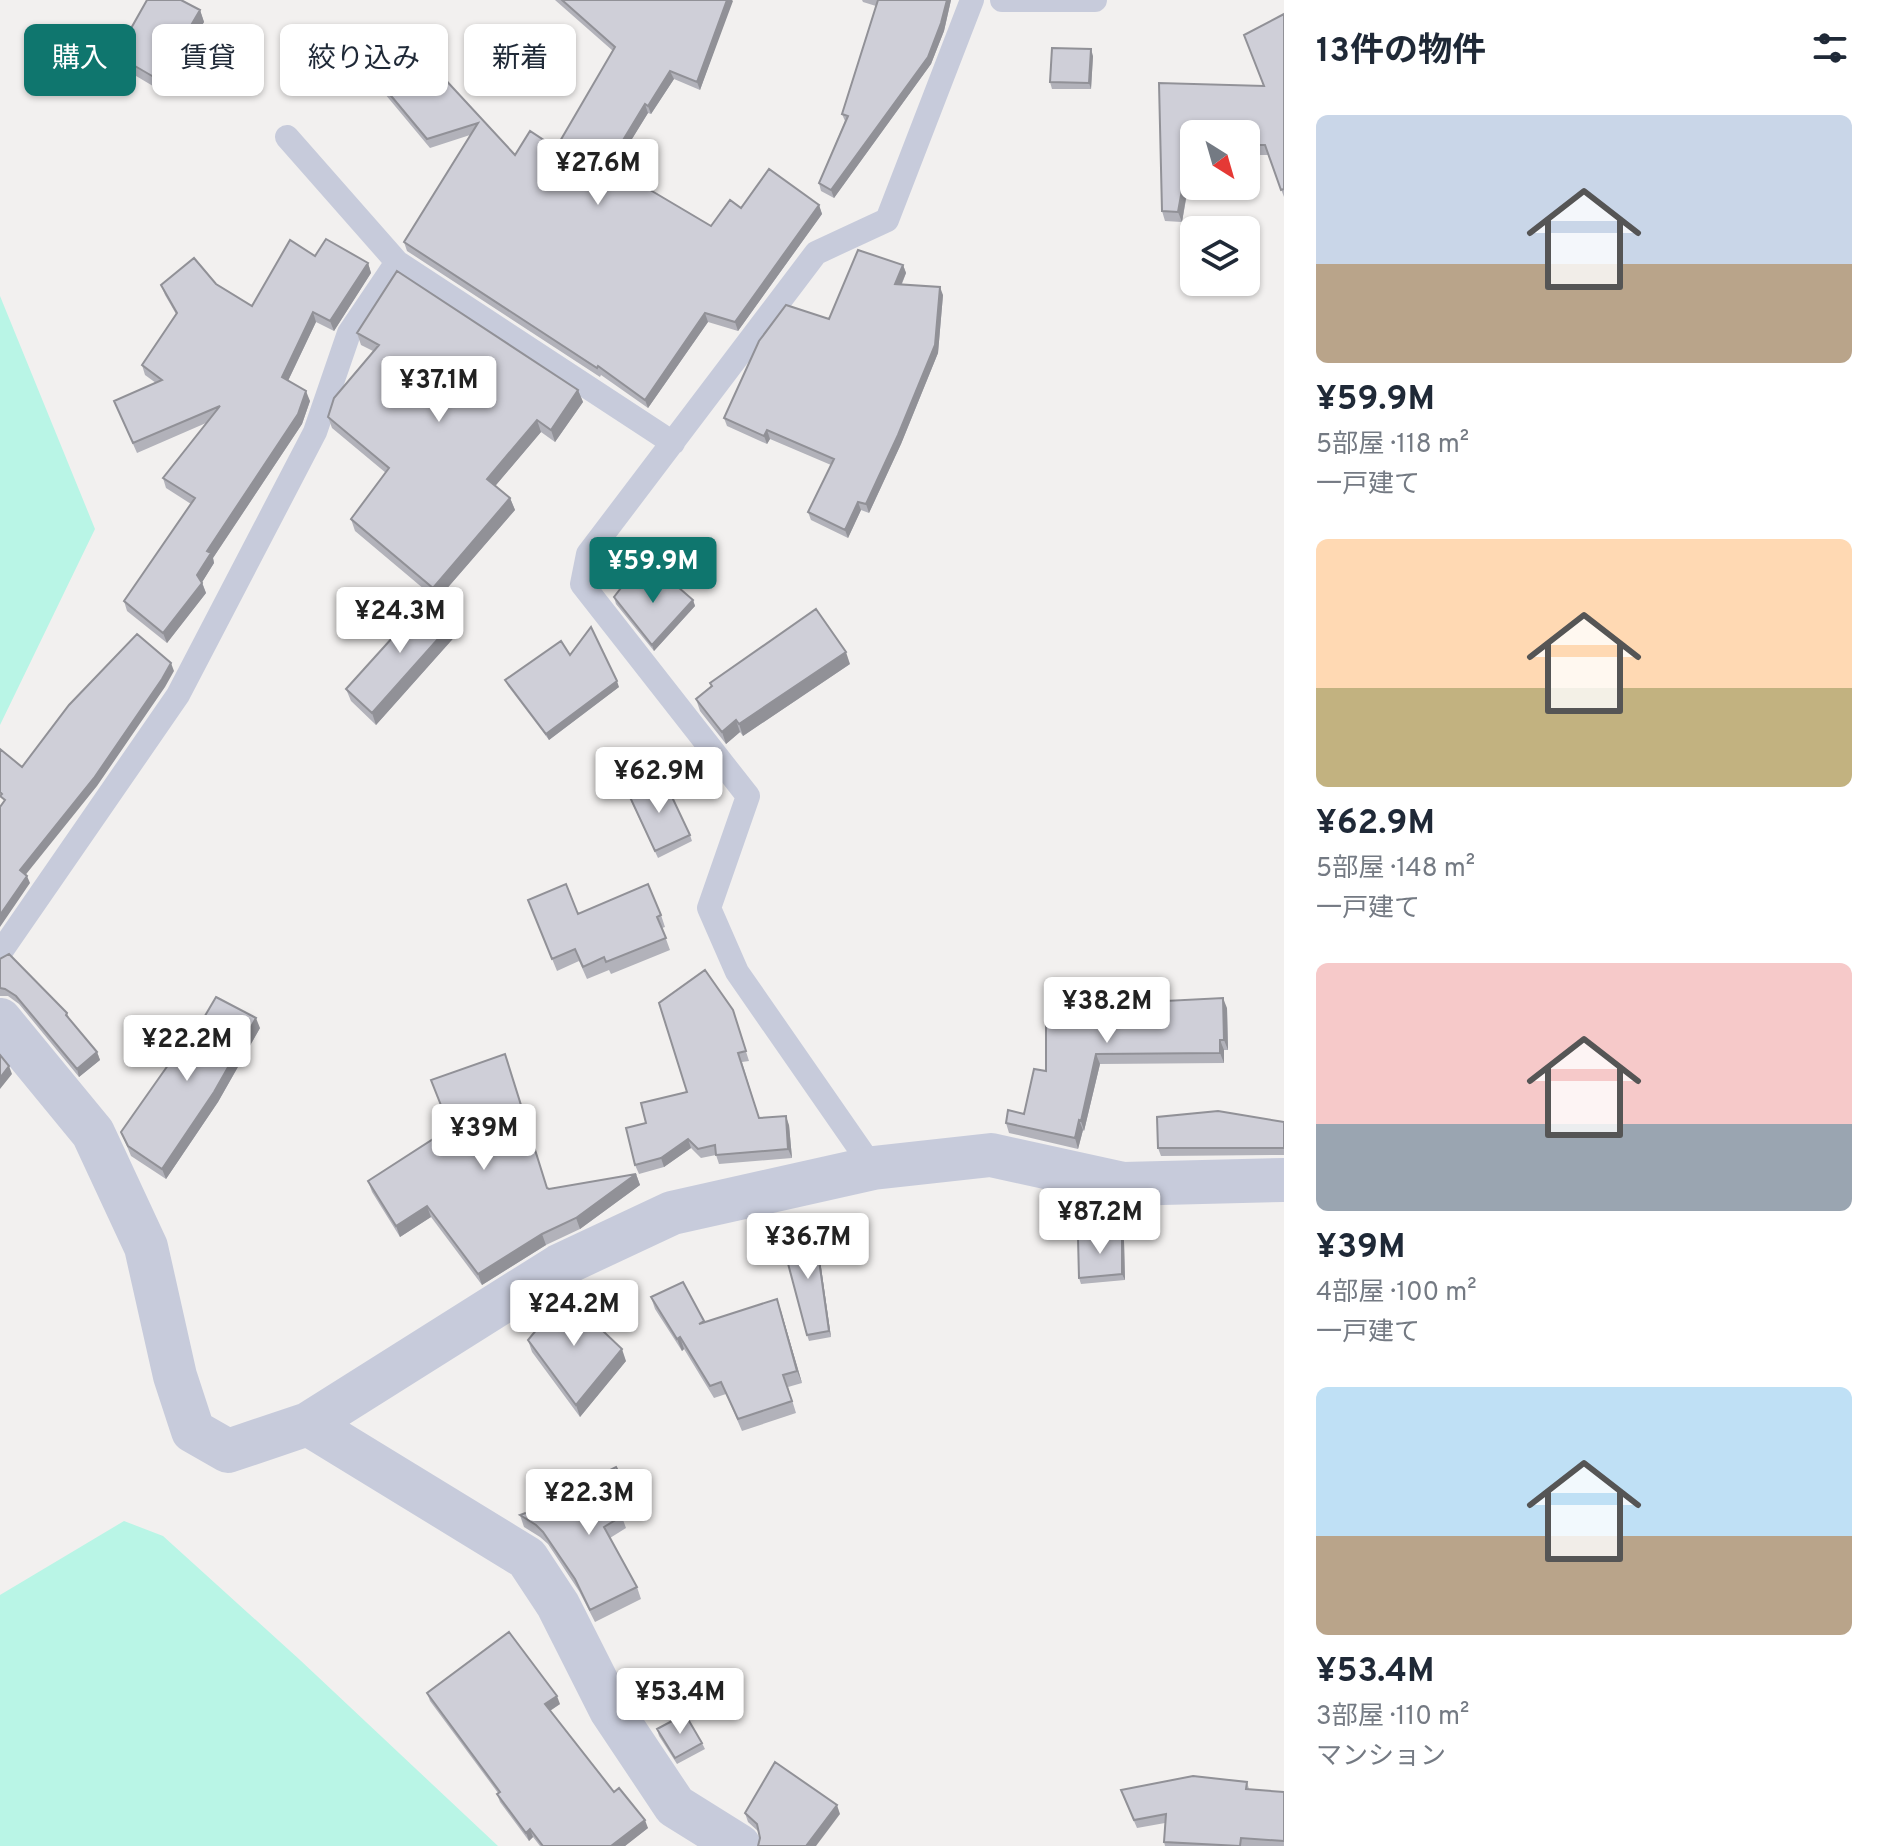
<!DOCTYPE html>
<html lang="ja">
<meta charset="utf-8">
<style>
:root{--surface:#fff;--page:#f2f2f3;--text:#1f2937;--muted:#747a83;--accent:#0f766e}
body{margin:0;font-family:Overpass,"Noto Sans JP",sans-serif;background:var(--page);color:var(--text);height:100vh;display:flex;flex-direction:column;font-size:30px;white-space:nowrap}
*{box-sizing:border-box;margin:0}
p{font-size:26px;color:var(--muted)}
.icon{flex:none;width:44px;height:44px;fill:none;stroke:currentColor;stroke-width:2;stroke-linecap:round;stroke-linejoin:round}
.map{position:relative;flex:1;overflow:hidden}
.side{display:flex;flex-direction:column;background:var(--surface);width:600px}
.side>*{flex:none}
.banner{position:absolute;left:24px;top:24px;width:760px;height:72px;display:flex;gap:16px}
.needle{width:52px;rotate:143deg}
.fabs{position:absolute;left:1180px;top:120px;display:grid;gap:16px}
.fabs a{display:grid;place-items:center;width:80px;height:80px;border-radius:12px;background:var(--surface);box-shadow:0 2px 6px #0004;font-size:40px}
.price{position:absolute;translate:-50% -68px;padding:0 18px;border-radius:8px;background:#fff;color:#222;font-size:26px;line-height:52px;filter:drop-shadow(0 2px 4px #0008)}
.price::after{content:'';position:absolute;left:50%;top:48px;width:24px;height:18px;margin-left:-12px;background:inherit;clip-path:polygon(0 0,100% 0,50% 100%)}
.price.selected{background:var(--accent);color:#fff}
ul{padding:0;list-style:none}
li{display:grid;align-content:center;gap:16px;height:424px;padding:0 32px}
li span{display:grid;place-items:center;height:248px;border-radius:12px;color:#555}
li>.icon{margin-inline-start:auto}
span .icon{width:144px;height:144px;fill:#fffc;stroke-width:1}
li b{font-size:34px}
h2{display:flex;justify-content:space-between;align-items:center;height:96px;padding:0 32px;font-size:34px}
.chip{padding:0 28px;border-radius:12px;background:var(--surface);box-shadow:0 2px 6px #0004;font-size:28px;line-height:72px}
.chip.selected{background:var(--accent);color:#fff}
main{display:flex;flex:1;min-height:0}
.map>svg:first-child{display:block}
.green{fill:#b9f5e6}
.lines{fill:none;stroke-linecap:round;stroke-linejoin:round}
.lane{stroke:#c7cbdb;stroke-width:24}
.street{stroke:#c7cbdb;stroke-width:44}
.wall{fill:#b2b2ba}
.shaded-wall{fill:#919197}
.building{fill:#cfcfd8;stroke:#919197;stroke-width:2}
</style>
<main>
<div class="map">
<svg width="1284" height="1846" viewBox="0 0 1284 1846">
<rect width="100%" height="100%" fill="#f2f0ef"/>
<path class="green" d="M0,296L95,529L0,725Z
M124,1521L163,1536L300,1660L498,1846H0V1595Z"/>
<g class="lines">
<path class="lane" d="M1002,0H1095
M287,137L397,262L673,443
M0,953L178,695L315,432L349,333L397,262
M873,1168L737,972L709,908L748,796L582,584L588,554L816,253L887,220L972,0"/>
<path class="street" d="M0,1020L93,1133L146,1247L175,1376L193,1431L228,1451L308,1424L559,1266L672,1213L873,1168L991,1155L1123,1184L1284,1180
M308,1424L527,1558L558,1605L611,1710L675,1806L739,1846"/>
</g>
<path class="wall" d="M555,0H732L700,90L674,79L651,114L648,113L614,168L711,226L741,208L819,205L822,214L738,331L708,322L648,408L601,375L600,377L407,251L404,242L470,135L430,148L385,94L382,85L417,49L515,155L556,148L613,51Z
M862,0H951L944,31L931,64L834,198L821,191L819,183L845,121L842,114L876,6L863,2Z
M200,10L204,22L163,92L121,67L116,55Z
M1284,14V197L1268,155H1246V134H1194V155L1182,222L1165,221L1162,211L1159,83L1263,86Z
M1093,56L1091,89H1052L1050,82Z
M315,256L368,263L371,273L334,331L316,322L288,381L310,401L302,424L213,558L214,563L202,582L206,593L167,643L127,611L124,601L191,504L166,488L163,478L206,423L137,453L114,401L156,383L145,375L142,365L176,314L165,295L161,285L216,284L252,306Z
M903,265L906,273L902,284L943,295L938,353L901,444L869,513L861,510L848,538L811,520L808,512L831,465L770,439L767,444L727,426L724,418L829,319Z
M357,333L578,390L583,402L555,442L541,432L495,486L510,498L515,510L437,600L355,531L351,519L386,473L332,428L328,417L373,351L361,345Z
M650,589L693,600L695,606L654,651L616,604L614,597Z
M454,621L458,633L376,725L351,701L346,689Z
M570,655L619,687L549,740L508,686L505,680Z
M850,664L743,736L740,732L726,744L700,711L696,699L711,686L710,683Z
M631,801L690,835L692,841L658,858Z
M528,900L578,914L661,915L665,927L662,928L670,950L611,974L609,970L587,979L579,961L557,971Z
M0,959L67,1013L70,1020L97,1052L100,1060L79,1077L19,1004L8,996H0Z
M1111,992V1004L1227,1008L1228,1050H1224V1063L1100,1064L1084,1131L1083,1130L1078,1149L1009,1133L1006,1123L1024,1114L1046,1071Z
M733,1010L749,1061L742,1062L759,1118L789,1125L792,1158L719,1164L716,1155L701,1158L691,1148L664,1167L639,1174L635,1165L646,1123L687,1092Z
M199,1026L260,1028L218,1102L166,1179L131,1156L121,1132Z
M1284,1122V1155L1161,1156L1158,1148Z
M636,1174L640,1185L580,1229L546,1245L482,1285L431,1217L400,1237L372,1192L368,1181L547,1188L549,1189Z
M815,1232L817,1239L831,1337L809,1341L807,1335Z
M1122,1234L1124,1241L1125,1280L1081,1284L1079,1278Z
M651,1297L705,1322L781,1311L802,1383L788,1387L796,1413L742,1431L726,1394L714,1398L684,1349L682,1351L655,1309Z
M528,1340L626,1361L580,1417L532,1352Z
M580,1485L631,1497L636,1509L622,1517L626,1528L610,1538L637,1587L641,1599L595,1622L579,1591L548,1544L540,1537L524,1527L520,1515L583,1492Z
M427,1693L560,1704L550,1711L614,1792L648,1828L625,1846H540L533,1837L529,1841L500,1802L497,1794L498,1793L430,1701Z
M657,1729L702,1743L705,1749L677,1764L659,1736Z
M1247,1782L1249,1789L1284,1792V1846H1165L1164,1842L1165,1823L1137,1828L1124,1798Z
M745,1813L840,1814L760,1838L759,1832L748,1822Z"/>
<path class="shaded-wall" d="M727,0H732L733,1L700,90L697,82Z
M947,0H951L944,31L931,64L834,198L831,190Z
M200,10L204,22L163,92L159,80Z
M1091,49L1093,56L1091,89L1089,83Z
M670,71L674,79L651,114L648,106Z
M645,104L648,113L611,173L608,165Z
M1190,145L1193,155L1182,222L1178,212Z
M819,205L822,214L738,331L735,322Z
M368,263L371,273L334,331L330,321Z
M903,265L906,273L898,292L895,284Z
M940,287L943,295L938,353L901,444L869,513L866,504Z
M313,312L316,322L285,387L282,377Z
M705,313L708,322L648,408L645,400Z
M578,390L583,402L555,442L551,430Z
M306,391L310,401L302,424L213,558L214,563L201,584L202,583L206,593L167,643L163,633L197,575L207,551Z
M537,420L541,432L491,491L487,479Z
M767,430L770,439L767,444L764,436Z
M510,498L515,510L437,600L433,588Z
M858,502L861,510L848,538L845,530Z
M693,600L695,606L654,651L652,645Z
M454,621L458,633L376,725L372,713Z
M846,652L850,664L743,736L739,724Z
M171,663L174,671L165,687L97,786L23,878L20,870Z
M617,681L619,687L549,740L546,734Z
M736,720L740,732L726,744L722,732Z
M27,876L30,883L0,927V915Z
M1107,982L1111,992V1014L1107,1004Z
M1223,998L1227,1008L1228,1050L1224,1040Z
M256,1018L260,1028L218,1102L166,1179L162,1169Z
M1220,1040L1224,1050V1063L1220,1053Z
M97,1052L100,1060L79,1077L77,1069Z
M1096,1054L1100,1064L1084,1131L1081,1121Z
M9,1066L12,1074L0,1089V1078Z
M786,1116L789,1125L792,1158L788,1149Z
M1079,1120L1083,1130L1078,1149L1075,1138Z
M688,1139L691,1148L664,1167L661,1158Z
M636,1174L640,1185L580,1229L576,1218Z
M427,1206L431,1217L400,1237L396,1226Z
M815,1232L817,1239L831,1337L829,1331Z
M542,1234L546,1245L482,1285L478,1274Z
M1122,1234L1124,1241L1125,1280L1122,1274Z
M777,1299L781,1311L802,1383L797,1371Z
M680,1337L684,1349L682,1351L677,1339Z
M622,1349L626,1361L580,1417L576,1405Z
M557,1696L560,1704L548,1712L545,1704Z
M837,1805L840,1814L816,1846H806Z
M645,1820L648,1828L625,1846H611Z
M530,1829L533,1837L529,1841L526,1833Z"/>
<path class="building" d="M147,0H181L200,10L159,80L116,55Z
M562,0H727L697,82L670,71L648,106L645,104L608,165L711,226L730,200L741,208L769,169L819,205L735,322L705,313L645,400L598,366L597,368L404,242L478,123L427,139L382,85L417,49L515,155L530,131L556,148L615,47Z
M878,0H947L941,23L928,57L831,190L819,183L848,116L842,114Z
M1284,14V189L1281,190L1265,145H1246V134H1194V145H1190L1178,212L1162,211L1159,83L1264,86L1244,35Z
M1052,48L1091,49L1089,83L1050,82Z
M326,239L368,263L330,321L313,312L282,377L306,391L298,414L207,551L211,553L197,575L202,583L163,633L124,601L195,498L163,478L220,406L133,443L114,401L162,380L142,365L177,313L161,285L194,258L216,284L252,306L290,240L315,256Z
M858,250L903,265L895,284L940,287L935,345L898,435L866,504L858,502L845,530L808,512L834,459L767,430L764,436L724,418L759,341L786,305L829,319Z
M397,271L578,390L551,430L537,420L487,479L510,498L433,588L351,519L389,468L328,417L334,398L379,345L357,333Z
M632,574L650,589L663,574L693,600L652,645L614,597Z
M430,596L454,621L372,713L346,689Z
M816,609L846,652L739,724L736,720L722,732L696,699L712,686L710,683Z
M591,627L617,681L546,734L505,680L561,641L570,655Z
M137,634L171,663L162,679L94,778L20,870L27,876L0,915V807L5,800L0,796L2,794L0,792V749L22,767L69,705Z
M663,778L690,835L655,851L629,795Z
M566,884L578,914L648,884L661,915L657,917L666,938L606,962L604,957L583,967L575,949L552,959L528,900Z
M9,954L67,1013L66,1015L97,1052L77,1069L16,996L5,989L0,988V959Z
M705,970L733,1010L746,1051L738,1053L759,1118L786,1116L788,1149L716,1155L715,1145L698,1149L688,1139L661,1158L635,1165L626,1128L646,1123L641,1103L687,1092L659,1003Z
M1046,982H1107V1004L1223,998L1224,1040H1220V1053L1096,1054L1081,1121L1079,1120L1075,1138L1006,1123L1008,1110L1024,1114L1034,1069L1046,1071Z
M216,997L256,1018L214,1092L162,1169L128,1146L121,1132L197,1024L199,1026Z
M505,1054L547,1188L549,1189L636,1174L576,1218L542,1234L478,1274L427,1206L396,1226L368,1181L450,1128L431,1080Z
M0,1055L9,1066L0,1078Z
M1218,1111L1284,1122V1148H1158L1157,1117Z
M815,1232L829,1331L807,1335L782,1241Z
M1122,1234V1274L1079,1278L1078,1238Z
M683,1282L704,1321L699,1324L777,1299L797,1371L783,1375L792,1401L738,1419L721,1382L710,1386L680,1337L677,1339L651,1297Z
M565,1295L622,1349L576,1405L528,1340Z
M616,1467L631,1497L617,1505L622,1516L604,1527L637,1587L590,1610L575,1579L543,1532L536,1525L520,1515L584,1492L580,1485Z
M509,1632L557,1696L545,1704L614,1792L619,1788L645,1820L611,1846H543L530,1829L526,1833L497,1794L500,1792L427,1693Z
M685,1714L702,1743L675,1758L657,1729Z
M775,1762L837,1805L806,1846H758L760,1838L757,1824L745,1813Z
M1193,1776L1247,1782L1246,1789L1284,1792V1841L1241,1838L1240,1846L1164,1842L1166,1814L1134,1820L1121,1790Z"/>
</svg>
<div class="fabs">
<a><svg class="needle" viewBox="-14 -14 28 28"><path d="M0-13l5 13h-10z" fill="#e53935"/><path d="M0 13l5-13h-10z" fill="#747a83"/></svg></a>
<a><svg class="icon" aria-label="layers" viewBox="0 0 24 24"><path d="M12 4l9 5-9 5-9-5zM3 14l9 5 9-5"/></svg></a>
</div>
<b class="price" style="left:598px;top:207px">¥27.6M</b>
<b class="price" style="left:439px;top:424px">¥37.1M</b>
<b class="price selected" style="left:653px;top:605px">¥59.9M</b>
<b class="price" style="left:400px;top:655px">¥24.3M</b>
<b class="price" style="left:659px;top:815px">¥62.9M</b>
<b class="price" style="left:1107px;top:1045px">¥38.2M</b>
<b class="price" style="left:187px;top:1083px">¥22.2M</b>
<b class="price" style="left:484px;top:1172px">¥39M</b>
<b class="price" style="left:1100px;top:1256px">¥87.2M</b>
<b class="price" style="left:808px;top:1281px">¥36.7M</b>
<b class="price" style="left:574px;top:1348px">¥24.2M</b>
<b class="price" style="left:589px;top:1537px">¥22.3M</b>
<b class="price" style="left:680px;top:1736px">¥53.4M</b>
<div class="banner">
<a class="chip selected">購入</a>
<a class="chip">賃貸</a>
<a class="chip">絞り込み</a>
<a class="chip">新着</a>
</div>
</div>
<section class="side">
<h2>13件の物件<svg class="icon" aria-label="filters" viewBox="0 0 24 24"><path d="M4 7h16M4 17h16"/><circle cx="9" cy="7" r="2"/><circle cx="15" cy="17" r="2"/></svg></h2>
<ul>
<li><span style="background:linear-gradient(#c9d6e8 60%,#b9a48a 0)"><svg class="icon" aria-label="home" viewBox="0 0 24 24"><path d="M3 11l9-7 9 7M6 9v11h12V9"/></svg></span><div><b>¥59.9M</b><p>5部屋 · 118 m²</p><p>一戸建て</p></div></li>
<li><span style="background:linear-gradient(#ffd9b3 60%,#c2b280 0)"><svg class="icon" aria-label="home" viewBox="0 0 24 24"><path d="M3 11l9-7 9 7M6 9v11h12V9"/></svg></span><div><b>¥62.9M</b><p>5部屋 · 148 m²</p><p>一戸建て</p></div></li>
<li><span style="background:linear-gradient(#f6c9c9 65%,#9aa5b1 0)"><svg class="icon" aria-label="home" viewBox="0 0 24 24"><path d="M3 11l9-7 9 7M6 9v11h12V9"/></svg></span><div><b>¥39M</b><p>4部屋 · 100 m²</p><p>一戸建て</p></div></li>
<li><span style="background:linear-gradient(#bfe0f5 60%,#b9a48a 0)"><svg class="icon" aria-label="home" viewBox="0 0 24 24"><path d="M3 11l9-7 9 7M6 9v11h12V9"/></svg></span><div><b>¥53.4M</b><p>3部屋 · 110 m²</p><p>マンション</p></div></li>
</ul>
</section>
</main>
